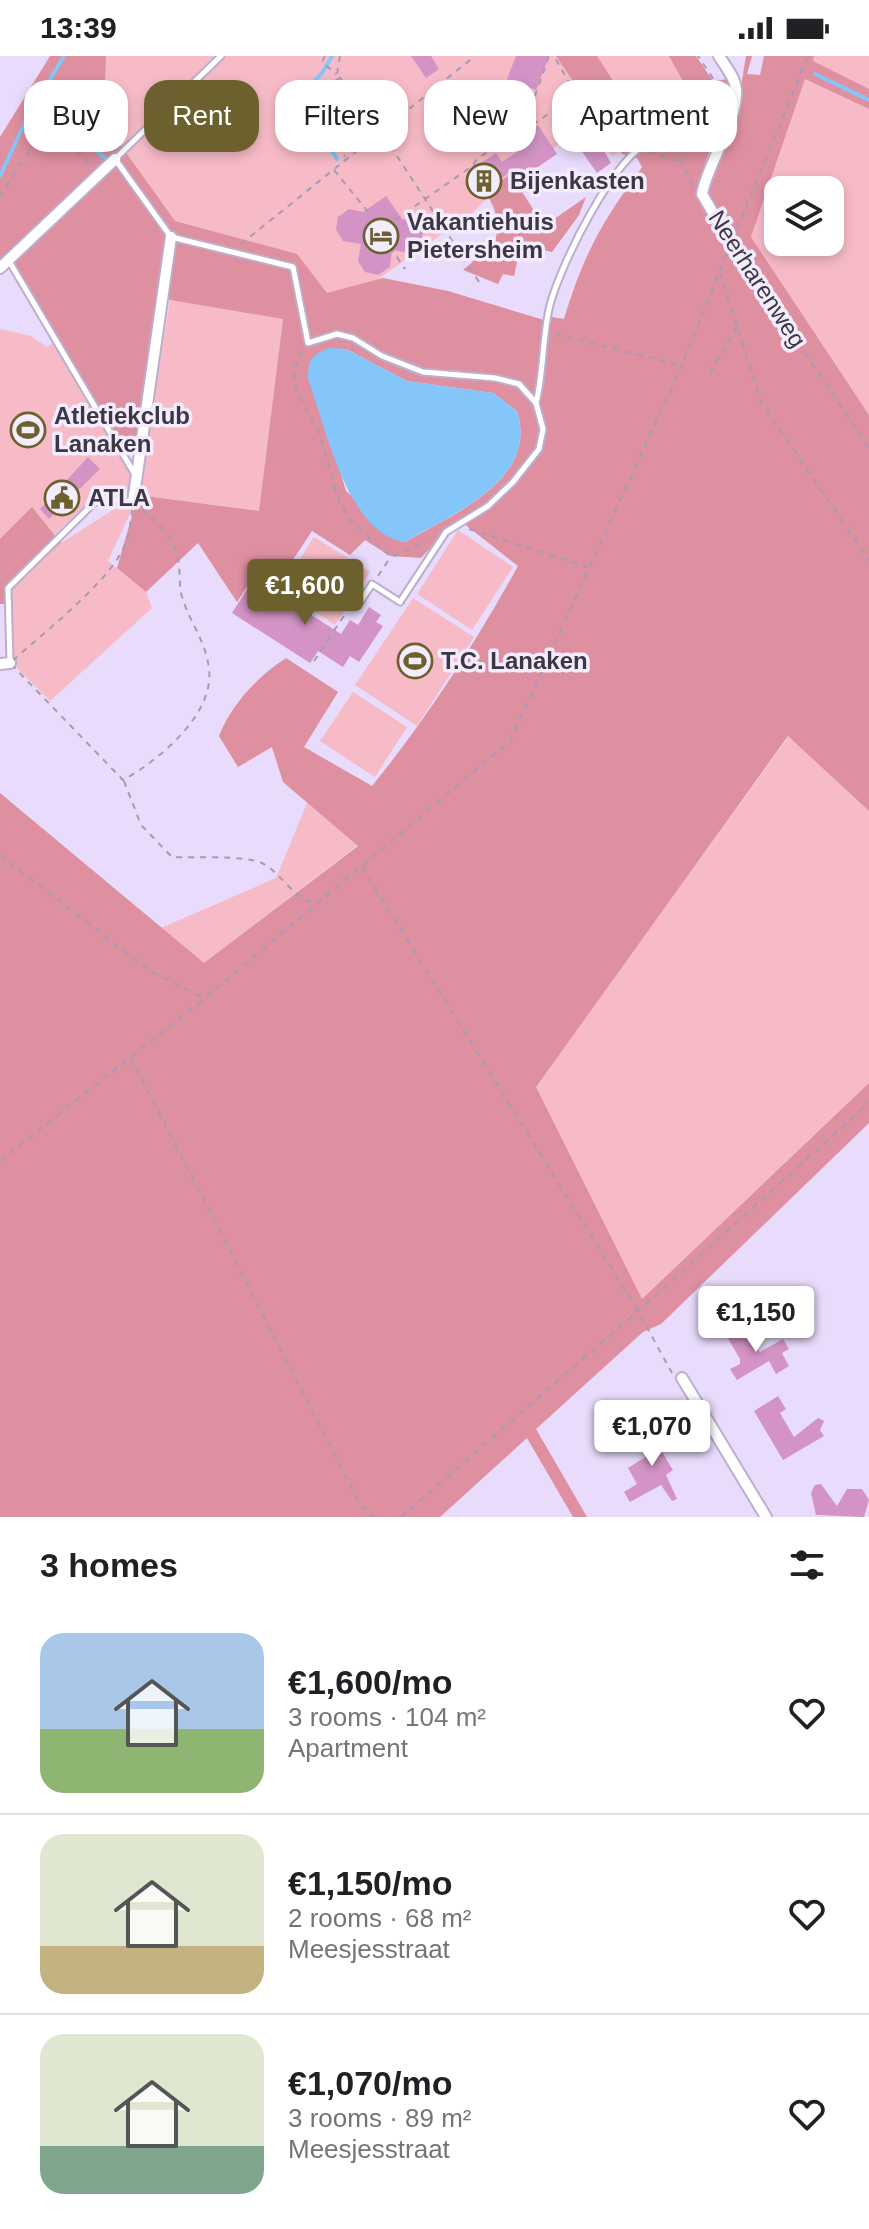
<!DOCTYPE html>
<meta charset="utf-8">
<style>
:root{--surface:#fff;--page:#f2f2f2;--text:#202124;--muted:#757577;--line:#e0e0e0;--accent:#6c612e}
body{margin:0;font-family:Helvetica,sans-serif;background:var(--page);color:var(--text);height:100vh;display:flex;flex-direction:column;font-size:30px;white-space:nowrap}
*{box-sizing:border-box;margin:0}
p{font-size:26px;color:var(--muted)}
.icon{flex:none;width:44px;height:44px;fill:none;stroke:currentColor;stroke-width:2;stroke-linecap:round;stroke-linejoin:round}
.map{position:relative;height:1461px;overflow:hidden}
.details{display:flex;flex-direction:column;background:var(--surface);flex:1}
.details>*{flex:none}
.hud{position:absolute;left:24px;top:24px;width:822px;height:72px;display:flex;gap:16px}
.fabs{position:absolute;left:764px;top:120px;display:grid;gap:16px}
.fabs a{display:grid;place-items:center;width:80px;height:80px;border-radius:16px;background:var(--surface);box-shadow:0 4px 12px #0003;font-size:40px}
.price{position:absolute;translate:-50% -68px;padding:0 18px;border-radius:8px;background:#fff;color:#222;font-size:26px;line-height:52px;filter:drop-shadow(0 2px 4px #0008)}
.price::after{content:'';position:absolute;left:50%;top:48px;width:24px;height:18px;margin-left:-12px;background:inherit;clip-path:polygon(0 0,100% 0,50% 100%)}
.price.selected{background:var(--accent);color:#fff}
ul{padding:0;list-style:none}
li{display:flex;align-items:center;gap:24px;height:200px;padding:0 40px}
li+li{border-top:2px solid var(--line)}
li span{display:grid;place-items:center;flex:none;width:224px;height:160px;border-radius:24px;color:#555}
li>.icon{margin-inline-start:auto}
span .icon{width:96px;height:96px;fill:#fffc;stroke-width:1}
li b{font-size:34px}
h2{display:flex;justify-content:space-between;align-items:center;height:96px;padding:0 40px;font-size:34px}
.pill{padding:0 28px;border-radius:24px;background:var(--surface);box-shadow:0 4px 12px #0003;font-size:28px;line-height:72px}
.pill.selected{background:var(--accent);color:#fff}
.status{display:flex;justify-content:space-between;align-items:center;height:56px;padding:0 40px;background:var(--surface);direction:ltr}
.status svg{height:22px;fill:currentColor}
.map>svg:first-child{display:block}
.green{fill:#f7bbc7;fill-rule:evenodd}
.forest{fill:#de8fa0;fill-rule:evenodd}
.water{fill:#84c6f9}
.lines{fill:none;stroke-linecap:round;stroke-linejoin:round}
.stream{stroke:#84c6f9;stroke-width:4}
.building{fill:#d394c5}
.service-casing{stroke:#bbafcd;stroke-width:9}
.minor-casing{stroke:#bbafcd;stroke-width:14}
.path{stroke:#a59bb3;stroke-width:2;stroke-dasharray:6 6;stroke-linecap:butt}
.service{stroke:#fff;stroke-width:5}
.minor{stroke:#fff;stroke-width:10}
.labels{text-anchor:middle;stroke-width:7;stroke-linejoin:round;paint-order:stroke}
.poi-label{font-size:24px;font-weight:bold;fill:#3c3743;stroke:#f3ebfe;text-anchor:start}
.street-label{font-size:24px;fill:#3c3743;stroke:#f3ebfe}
</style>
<div class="status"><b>13:39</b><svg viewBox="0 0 49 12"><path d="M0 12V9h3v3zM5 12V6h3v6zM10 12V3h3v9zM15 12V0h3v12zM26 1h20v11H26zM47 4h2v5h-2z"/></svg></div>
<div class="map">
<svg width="869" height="1461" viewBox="0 0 869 1461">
<rect width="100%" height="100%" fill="#e8dbfb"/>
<path class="green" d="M106,0H670L702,58L612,100L591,68L516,116L472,157L374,226L327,237L296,198L175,173L114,80L105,35Z
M814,0H869V33L812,5Z
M805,23L869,53V359L751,181ZM778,134H830V186H778Z
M170,244L283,262L259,455L138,439Z
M0,273L31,280L47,291L53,287L131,418V436L125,441L100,436L55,478L0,483Z
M121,449L132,453L108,505L146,536L152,552L50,645L12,607V531L61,487Z
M458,474L513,511L472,574L417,538Z
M314,481L370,516L335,569L281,533Z
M413,542L474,581L417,670L355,629Z
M353,636L407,671L375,721L320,685Z
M789,680L869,755V1027L641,1244L535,1031Z
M308,745L358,789L203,908L161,872L276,822Z"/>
<path class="forest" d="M50,0H106L105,35L114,80L175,165L297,198L327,237L383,222L448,235L544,264L552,261L564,263C584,197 602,166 642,111L637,102L622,98L556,0H597L648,79L700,56L669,0H696L713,25L730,23C734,64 696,101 701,138C704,162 724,191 738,210L704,138L737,55L746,0H752L747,18L760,19L764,0H814L813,5L869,33V53L805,23L751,181L869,359V755L788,680L536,1031L642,1243L869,1027V1067L661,1268L643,1276L536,1373L587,1461H573L527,1382L440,1461H0V737L204,907L358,790L283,726L272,691L238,711L219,680C231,649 258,620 286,602L338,636L304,691L372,730C428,661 475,588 518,510L458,463L421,502L390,500L365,484L350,499L312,475L275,531L254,520L237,546L198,487L146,536L117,512L138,439L259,455L283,263L170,244L158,245L139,380L122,389L10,199L0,207V81ZM346,293L407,325L493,337L517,355C539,424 453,458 405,486L346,435L329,379Z
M507,121L513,122L544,170L586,141L579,159L552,196L538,193L529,203L518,202L514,220L503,218L498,228L463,214L477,202L493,196C499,171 500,158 485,136Z
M32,451L61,487L12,531L10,553L6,548H0V483Z"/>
<path class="water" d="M329,292L346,293L407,325L493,337L517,355C539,424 453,457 405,486C347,478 326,371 308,323C308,304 311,299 329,292Z"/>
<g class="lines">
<path class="stream" d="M332,0L322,17L298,43L337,103
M815,18L869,44
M36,47L105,102
M0,120L27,62L64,0"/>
</g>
<path class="building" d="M411,0H431L439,13L426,22Z
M516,0H549L536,34L507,23Z
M341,24L374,74L356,85L324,35Z
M579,44L583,50L592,44L599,53L586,63L611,107L597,117L581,94L578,96L557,59Z
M538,69L557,98L516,126L510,116L485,134L476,120L486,114L481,107L496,97L502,106L529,88L523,79Z
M386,140L402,163L415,165L423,176L421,189L410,197L392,194L390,211L378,219L365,216L358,205L361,188L343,185L336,174L338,161L349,153L363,156Z
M88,401L100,413L49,463L40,453Z
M254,522L341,578L350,564L358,569L369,551L381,559L376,566L383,570L359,606L350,600L343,611L318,595L310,607L232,557Z
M741,1270L760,1296L783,1283L789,1293L782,1297L789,1310L776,1318L769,1305L737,1324L730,1313L740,1308V1303L726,1279Z
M778,1340L786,1353L780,1357L794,1381L818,1362L824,1365L820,1374L824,1380L783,1404L754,1355Z
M659,1370L671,1391L662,1396L673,1414L666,1419L677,1443L672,1445L661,1429L630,1446L624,1436L637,1428L628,1412L650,1398L641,1381Z
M821,1428L837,1450L847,1433H862L869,1444L864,1461L816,1459L811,1437L815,1429Z"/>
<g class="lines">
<g class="service-casing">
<path id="service" d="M221,0L115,103L171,181L293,211L308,287L337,278L353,282L382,300L423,316L495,322L519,328L536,347C544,315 542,281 550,249C561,208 613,101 652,84C673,74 698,85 718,91
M9,205L134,417
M360,546L372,528L400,546L446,476L488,450L513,426L539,393L543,373L536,347
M10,606L8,532L99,442L133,446"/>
</g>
<g class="minor-casing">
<path id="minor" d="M719,0C725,10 735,21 736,34C738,65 708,106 702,138L731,188
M0,212L115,103
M133,446L171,181
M0,608L10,607
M682,1322L766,1461"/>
</g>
<path class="path" d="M325,0L322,6L336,18
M340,0L337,18L380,74L481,229
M341,21L307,43L345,101
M523,74L549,0
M696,74L719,41L716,27L698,0
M688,91L682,106L692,129
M649,96L681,106
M334,114L369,157
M0,141C14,122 30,73 63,85C73,89 84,103 93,110
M395,164L471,111L478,102L543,62L574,35L554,0
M737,173L808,0
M241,188L475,0
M390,191L405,213
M738,197L869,392
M720,217L761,346L869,504
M555,278L680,309
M302,295L294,315L296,333L321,381L338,443L351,465L391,501L427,486
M710,317L738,269
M133,446C151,460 173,479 178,502C181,516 178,531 183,544C191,568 206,586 209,613C215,658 158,705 123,724L10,607C41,579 104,530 122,495C130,480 131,463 133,446Z
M469,473L588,511
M378,520L390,502
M314,605L351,549
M124,725L141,769L172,801C194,802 243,799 262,807C283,818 293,844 318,848
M0,799L150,915L204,942
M362,811L638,1255L672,1317
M131,1002L361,1450L374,1461
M0,1105L205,942L510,685L682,309L727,197
M401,1461L638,1255L869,1047"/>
<use href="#service" class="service"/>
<use href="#minor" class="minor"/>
</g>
<defs>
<g id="building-ring" transform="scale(1.8)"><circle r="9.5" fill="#f3ebfe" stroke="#6c612e" stroke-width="1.5"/><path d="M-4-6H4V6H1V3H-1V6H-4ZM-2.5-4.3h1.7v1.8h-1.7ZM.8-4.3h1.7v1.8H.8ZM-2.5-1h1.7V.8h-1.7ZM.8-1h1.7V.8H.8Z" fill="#6c612e"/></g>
<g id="hotel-ring" transform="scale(1.8)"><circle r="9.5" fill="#f3ebfe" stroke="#6c612e" stroke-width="1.5"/><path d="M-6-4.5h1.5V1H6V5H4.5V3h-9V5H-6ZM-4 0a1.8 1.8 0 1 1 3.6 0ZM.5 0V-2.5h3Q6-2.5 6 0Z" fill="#6c612e"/></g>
<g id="stadium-ring" transform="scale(1.8)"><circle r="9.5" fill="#f3ebfe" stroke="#6c612e" stroke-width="1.5"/><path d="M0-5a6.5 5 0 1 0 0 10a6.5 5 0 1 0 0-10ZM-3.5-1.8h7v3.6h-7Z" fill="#6c612e"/></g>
<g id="civic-ring" transform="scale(1.8)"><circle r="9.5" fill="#f3ebfe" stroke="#6c612e" stroke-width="1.5"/><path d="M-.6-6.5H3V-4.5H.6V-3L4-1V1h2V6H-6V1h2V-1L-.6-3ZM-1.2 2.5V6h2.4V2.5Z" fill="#6c612e"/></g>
</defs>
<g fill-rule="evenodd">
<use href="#building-ring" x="484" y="125"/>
<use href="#hotel-ring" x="381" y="180"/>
<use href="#stadium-ring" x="28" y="374"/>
<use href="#civic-ring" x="62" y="442"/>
<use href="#stadium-ring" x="415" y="605"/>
</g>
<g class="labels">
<g class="poi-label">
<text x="510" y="133">Bijenkasten</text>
<text x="407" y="174">Vakantiehuis<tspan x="407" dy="28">Pietersheim</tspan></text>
<text x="54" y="368">Atletiekclub<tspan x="54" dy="28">Lanaken</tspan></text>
<text x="88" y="450">ATLA</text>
<text x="441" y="613">T.C. Lanaken</text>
</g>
<g class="street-label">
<text transform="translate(757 223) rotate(57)" y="8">Neerharenweg</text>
</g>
</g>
</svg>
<div class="fabs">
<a><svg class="icon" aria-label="layers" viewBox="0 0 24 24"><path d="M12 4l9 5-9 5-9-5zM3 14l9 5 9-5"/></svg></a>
</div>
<b class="price selected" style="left:305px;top:571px">€1,600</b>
<b class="price" style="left:756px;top:1298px">€1,150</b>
<b class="price" style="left:652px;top:1412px">€1,070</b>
<div class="hud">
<a class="pill">Buy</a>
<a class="pill selected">Rent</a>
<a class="pill">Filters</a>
<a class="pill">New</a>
<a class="pill">Apartment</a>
</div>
</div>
<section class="details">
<h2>3 homes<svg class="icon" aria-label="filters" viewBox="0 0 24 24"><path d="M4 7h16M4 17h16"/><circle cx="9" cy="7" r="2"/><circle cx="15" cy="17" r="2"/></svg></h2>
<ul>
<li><span style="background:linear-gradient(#a9c7e8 60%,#8fb573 0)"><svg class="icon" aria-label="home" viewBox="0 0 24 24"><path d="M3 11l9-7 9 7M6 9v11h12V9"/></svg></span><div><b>€1,600/mo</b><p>3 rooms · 104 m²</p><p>Apartment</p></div><svg class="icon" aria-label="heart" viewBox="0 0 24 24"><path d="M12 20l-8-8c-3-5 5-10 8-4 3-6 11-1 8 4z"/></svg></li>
<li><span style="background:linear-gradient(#dfe7d0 70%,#c2b280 0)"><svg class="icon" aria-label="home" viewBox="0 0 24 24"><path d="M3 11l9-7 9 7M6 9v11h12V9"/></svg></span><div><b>€1,150/mo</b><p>2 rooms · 68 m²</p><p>Meesjesstraat</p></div><svg class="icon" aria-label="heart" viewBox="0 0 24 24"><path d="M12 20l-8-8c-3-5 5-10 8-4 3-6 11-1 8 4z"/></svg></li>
<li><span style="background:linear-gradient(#dfe7d0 70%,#7fa58c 0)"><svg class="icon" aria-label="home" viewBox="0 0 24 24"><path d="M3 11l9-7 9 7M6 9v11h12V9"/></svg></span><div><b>€1,070/mo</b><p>3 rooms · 89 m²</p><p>Meesjesstraat</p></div><svg class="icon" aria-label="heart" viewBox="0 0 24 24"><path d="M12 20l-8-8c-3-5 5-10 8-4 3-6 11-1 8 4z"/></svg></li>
</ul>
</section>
